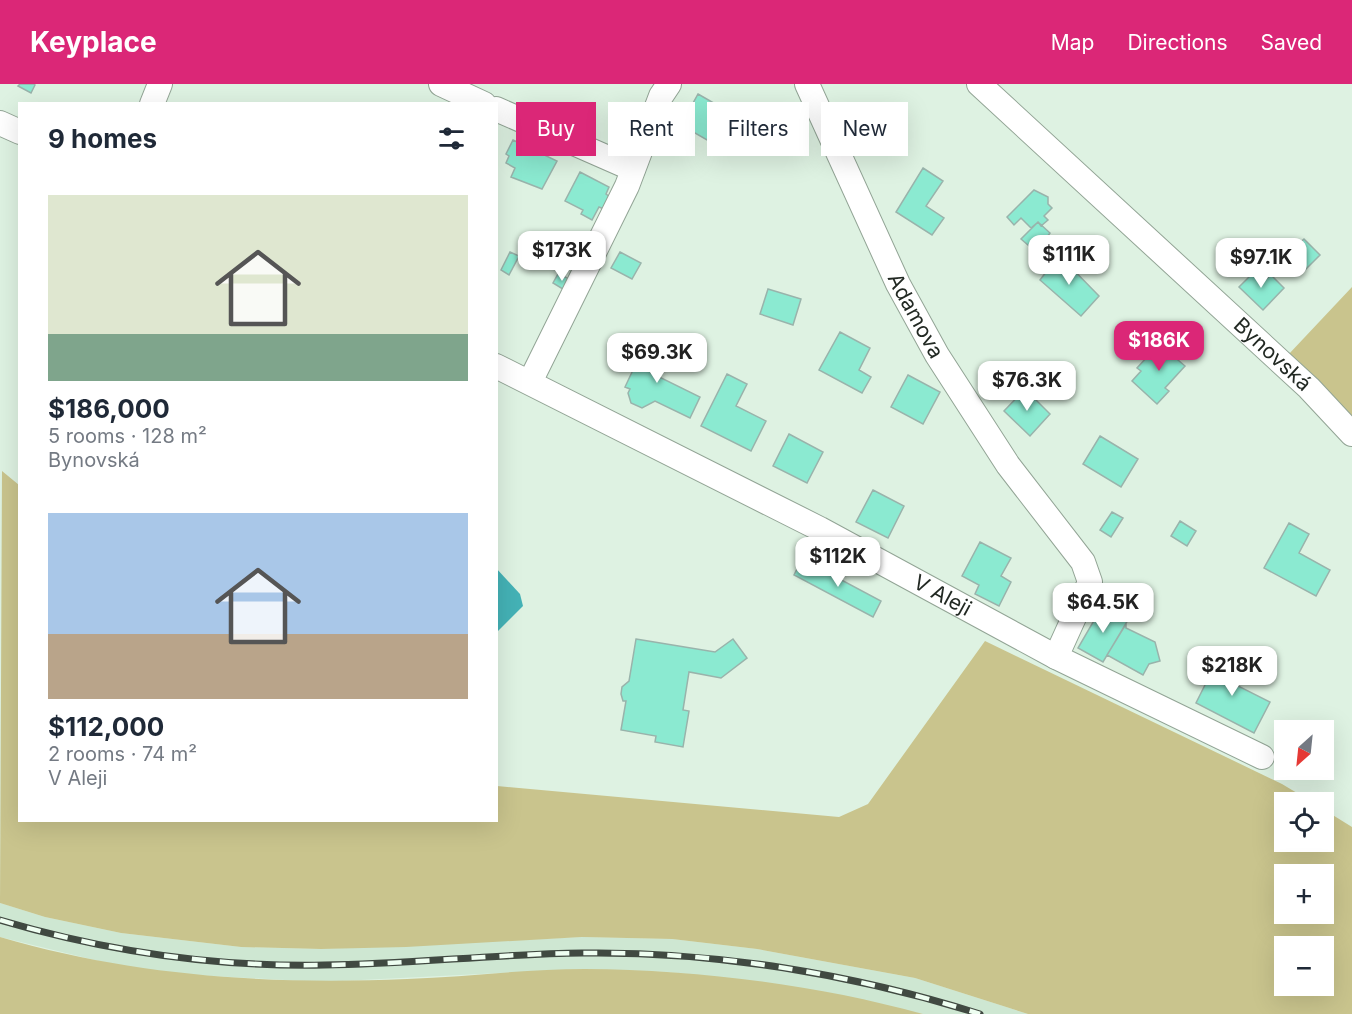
<!DOCTYPE html>
<meta charset="utf-8">
<style>
:root{--surface:#fff;--page:#f6f6f7;--text:#1f2937;--muted:#747a83;--accent:#db2777}
body{margin:0;font-family:Inter,sans-serif;background:var(--page);color:var(--text);height:100vh;display:flex;flex-direction:column;font-size:22px;white-space:nowrap}
*{box-sizing:border-box;margin:0}
p{font-size:20px;color:var(--muted)}
.icon{flex:none;width:33px;height:33px;fill:none;stroke:currentColor;stroke-width:2;stroke-linecap:round;stroke-linejoin:round}
.map{position:relative;flex:1;overflow:hidden}
.side{position:absolute;left:18px;top:18px;width:480px;height:720px;display:flex;flex-direction:column;background:var(--surface);border-radius:0px;box-shadow:0 6px 24px #0002}
.side>*{flex:none}
.banner{position:absolute;left:516px;top:18px;width:570px;height:54px;display:flex;gap:12px}
.needle{width:39px;rotate:207deg}
.buttons{position:absolute;left:1274px;top:636px;display:grid;gap:12px}
.buttons a{display:grid;place-items:center;width:60px;height:60px;border-radius:0px;background:var(--surface);box-shadow:0 6px 24px #0002;font-size:30px}
.price{position:absolute;translate:-50% -51px;padding:0 14px;border-radius:12px;background:#fff;color:#222;font-size:20px;line-height:39px;filter:drop-shadow(0 2px 3px #0008)}
.price::after{content:'';position:absolute;left:50%;top:36px;width:18px;height:14px;margin-left:-9px;background:inherit;clip-path:polygon(0 0,100% 0,50% 100%)}
.price.current{background:var(--accent);color:#fff}
ul{padding:0;list-style:none}
li{display:grid;align-content:center;gap:12px;height:318px;padding:0 30px}
li span{display:grid;place-items:center;height:186px;border-radius:0px;color:#555}
li>.icon{margin-inline-start:auto}
span .icon{width:108px;height:108px;fill:#fffc;stroke-width:1}
li b{font-size:26px}
h2{display:flex;justify-content:space-between;align-items:center;height:72px;padding:0 30px;font-size:26px}
.chip{padding:0 21px;border-radius:0px;background:var(--surface);box-shadow:0 6px 24px #0002;font-size:21px;line-height:54px}
.chip.current{background:var(--accent);color:#fff}
header{display:flex;align-items:center;gap:36px;box-sizing:border-box;height:84px;padding:0 30px;background:var(--accent);color:#fff}
header strong{font-size:28px}
nav{display:flex;gap:33px;margin-inline-start:auto;font-size:21px}
.map>svg:first-child{display:block}
.built{fill:#cee7d2}
.green{fill:#c9c48d;fill-rule:evenodd}
.water{fill:#44b2b6}
.building{fill:#8bead1;stroke:#99b3ab;stroke-width:1.5}
.lines{fill:none;stroke-linecap:round;stroke-linejoin:round}
.street-casing{stroke:#92a495;stroke-width:26}
.street{stroke:#fff;stroke-width:24}
.rail-casing{stroke:#404941;stroke-width:7}
.rail{stroke:#eefef1;stroke-width:4.5;stroke-dasharray:14;stroke-linecap:butt}
.labels{text-anchor:middle;stroke-width:4.5;stroke-linejoin:round;paint-order:stroke}
.street-label{font-size:21px;fill:#222923;stroke:#eefef1}
</style>
<header>
<strong>Keyplace</strong>
<nav><a>Map</a><a>Directions</a><a>Saved</a></nav>
</header>
<div class="map">
<svg width="1352" height="930" viewBox="0 0 1352 930">
<rect width="100%" height="100%" fill="#def2e2"/>
<path class="built" d="M0,819L45,833L121,849L241,863L321,865L582,853L672,855L757,865L915,894L1028,930H923L753,897L669,888L583,885L321,898L176,890L115,881L0,853Z"/>
<path class="green" d="M1352,203V337L1288,271Z
M2,387L19,401L20,736H496L497,702L839,733L868,720L985,557L1282,700L1312,718H1284V758H1323V725L1352,743V930H1028L915,894L757,865L672,855L582,853L406,863L321,865L241,863L121,849L45,833L0,819ZM1284,790H1323V830H1284ZM1284,862H1323V902H1284Z
M0,853C133,892 269,901 407,895C466,893 526,885 585,885C698,886 814,900 923,930H0Z"/>
<path class="water" d="M496,484L520,510L523,522L497,548Z"/>
<path class="building" d="M20,0H34L35,1L31,9L18,2Z
M698,10L738,33L721,64L681,41Z
M877,19L889,28L886,32L900,42L893,53L898,57L889,68L884,65L882,67L854,46Z
M513,56L557,77L542,105L511,93L515,84L506,79L509,72L506,70Z
M923,84L943,97L926,122L944,134L932,151L896,128Z
M580,88L609,103L606,110L610,113L604,125L599,123L592,136L581,130L583,126L565,117Z
M1034,106L1048,113V120L1052,124L1044,132L1048,136L1041,142L1038,138L1031,144L1021,134L1014,141L1007,133Z
M1038,138L1050,149L1036,168L1021,155Z
M1304,155L1320,171L1302,189L1285,172Z
M510,168L519,172L509,191L501,186Z
M620,168L641,179L632,195L611,184Z
M1059,171L1099,212L1081,232L1040,196Z
M1257,185L1266,195L1271,191L1284,204L1263,226L1239,203Z
M558,190L572,196L566,207L553,199Z
M768,205L801,215L793,241L760,230Z
M840,248L870,264L859,286L871,293L862,309L819,286Z
M649,252L665,259L651,289L700,313L690,334L655,317L642,324L631,319L628,309L630,305L625,303Z
M1160,259L1167,266L1175,263L1180,268L1178,276L1185,282L1165,304L1169,307L1157,320L1132,297L1141,287L1137,284Z
M727,290L747,300L736,322L766,337L751,367L701,342Z
M908,291L940,308L923,340L891,323Z
M1025,305L1050,330L1030,352L1004,327Z
M789,350L823,368L807,399L773,382Z
M1100,352L1138,375L1121,403L1083,380Z
M873,406L904,422L888,454L856,438Z
M1112,428L1123,434L1111,453L1100,446Z
M1180,437L1196,447L1187,462L1171,452Z
M1289,439L1309,450L1299,469L1330,486L1316,512L1264,484Z
M980,458L1011,474L1001,492L1011,498L999,522L975,510L979,501L962,492Z
M802,475L881,517L873,533L794,491Z
M1103,521L1128,536L1103,578L1078,564Z
M1126,540V544L1155,558L1160,577L1149,580L1143,591L1107,571Z
M636,555L715,568L733,555L747,574L721,594L689,588L683,626L689,627L683,663L655,658L656,652L621,646L626,617H623L621,610L622,603L629,597Z
M1221,569L1240,579L1230,598L1270,618L1254,649L1196,619Z"/>
<g class="lines">
<g class="street-casing">
<g id="street">
<path d="M441,0L484,20"/>
<path id="s1" d="M807,0L898,200L937,271L1008,381L1083,478L1090,498L1056,573"/>
<path id="s2" d="M979,0L1309,304L1352,350"/>
<path d="M152,20L160,0"/>
<path d="M496,25L633,85"/>
<path d="M0,39L20,48"/>
<path id="s3" d="M496,282L820,445L1056,573L1262,673"/>
<path d="M530,298L627,102L661,12L669,0"/>
</g>
</g>
<use href="#street" class="street"/>
<g class="rail-casing">
<path id="rail" d="M0,836C105,867 214,883 324,881C410,880 496,870 582,869C715,867 853,890 980,930"/>
</g>
<use href="#rail" class="rail"/>
</g>
<g class="labels">
<g class="street-label">
<text dy="7" stroke="none"><textPath href="#s1" startOffset="256">Adamova</textPath></text>
<text dy="7" stroke="none"><textPath href="#s2" startOffset="399">Bynovská</textPath></text>
<text dy="7" stroke="none"><textPath href="#s3" startOffset="502">V Aleji</textPath></text>
</g>
</g>
</svg>
<div class="buttons">
<a><svg class="needle" viewBox="-14 -14 28 28"><path d="M0-13l5 13h-10z" fill="#e53935"/><path d="M0 13l5-13h-10z" fill="#747a83"/></svg></a>
<a><svg class="icon" aria-label="locate" viewBox="0 0 24 24"><circle cx="12" cy="12" r="6"/><path d="M12 2v4M12 18v4M2 12h4M18 12h4"/></svg></a>
<a>+</a>
<a>−</a>
</div>
<b class="price" style="left:562px;top:198px">$173K</b>
<b class="price" style="left:1069px;top:202px">$111K</b>
<b class="price" style="left:1261px;top:205px">$97.1K</b>
<b class="price current" style="left:1159px;top:288px">$186K</b>
<b class="price" style="left:657px;top:300px">$69.3K</b>
<b class="price" style="left:1027px;top:328px">$76.3K</b>
<b class="price" style="left:838px;top:504px">$112K</b>
<b class="price" style="left:1103px;top:550px">$64.5K</b>
<b class="price" style="left:1232px;top:613px">$218K</b>
<div class="banner">
<a class="chip current">Buy</a>
<a class="chip">Rent</a>
<a class="chip">Filters</a>
<a class="chip">New</a>
</div>
<section class="side">
<h2>9 homes<svg class="icon" aria-label="filters" viewBox="0 0 24 24"><path d="M4 7h16M4 17h16"/><circle cx="9" cy="7" r="2"/><circle cx="15" cy="17" r="2"/></svg></h2>
<ul>
<li><span style="background:linear-gradient(#dfe7d0 75%,#7fa58c 0)"><svg class="icon" aria-label="home" viewBox="0 0 24 24"><path d="M3 11l9-7 9 7M6 9v11h12V9"/></svg></span><div><b>$186,000</b><p>5 rooms · 128 m²</p><p>Bynovská</p></div></li>
<li><span style="background:linear-gradient(#a9c7e8 65%,#b9a48a 0)"><svg class="icon" aria-label="home" viewBox="0 0 24 24"><path d="M3 11l9-7 9 7M6 9v11h12V9"/></svg></span><div><b>$112,000</b><p>2 rooms · 74 m²</p><p>V Aleji</p></div></li>
</ul>
</section>
</div>
